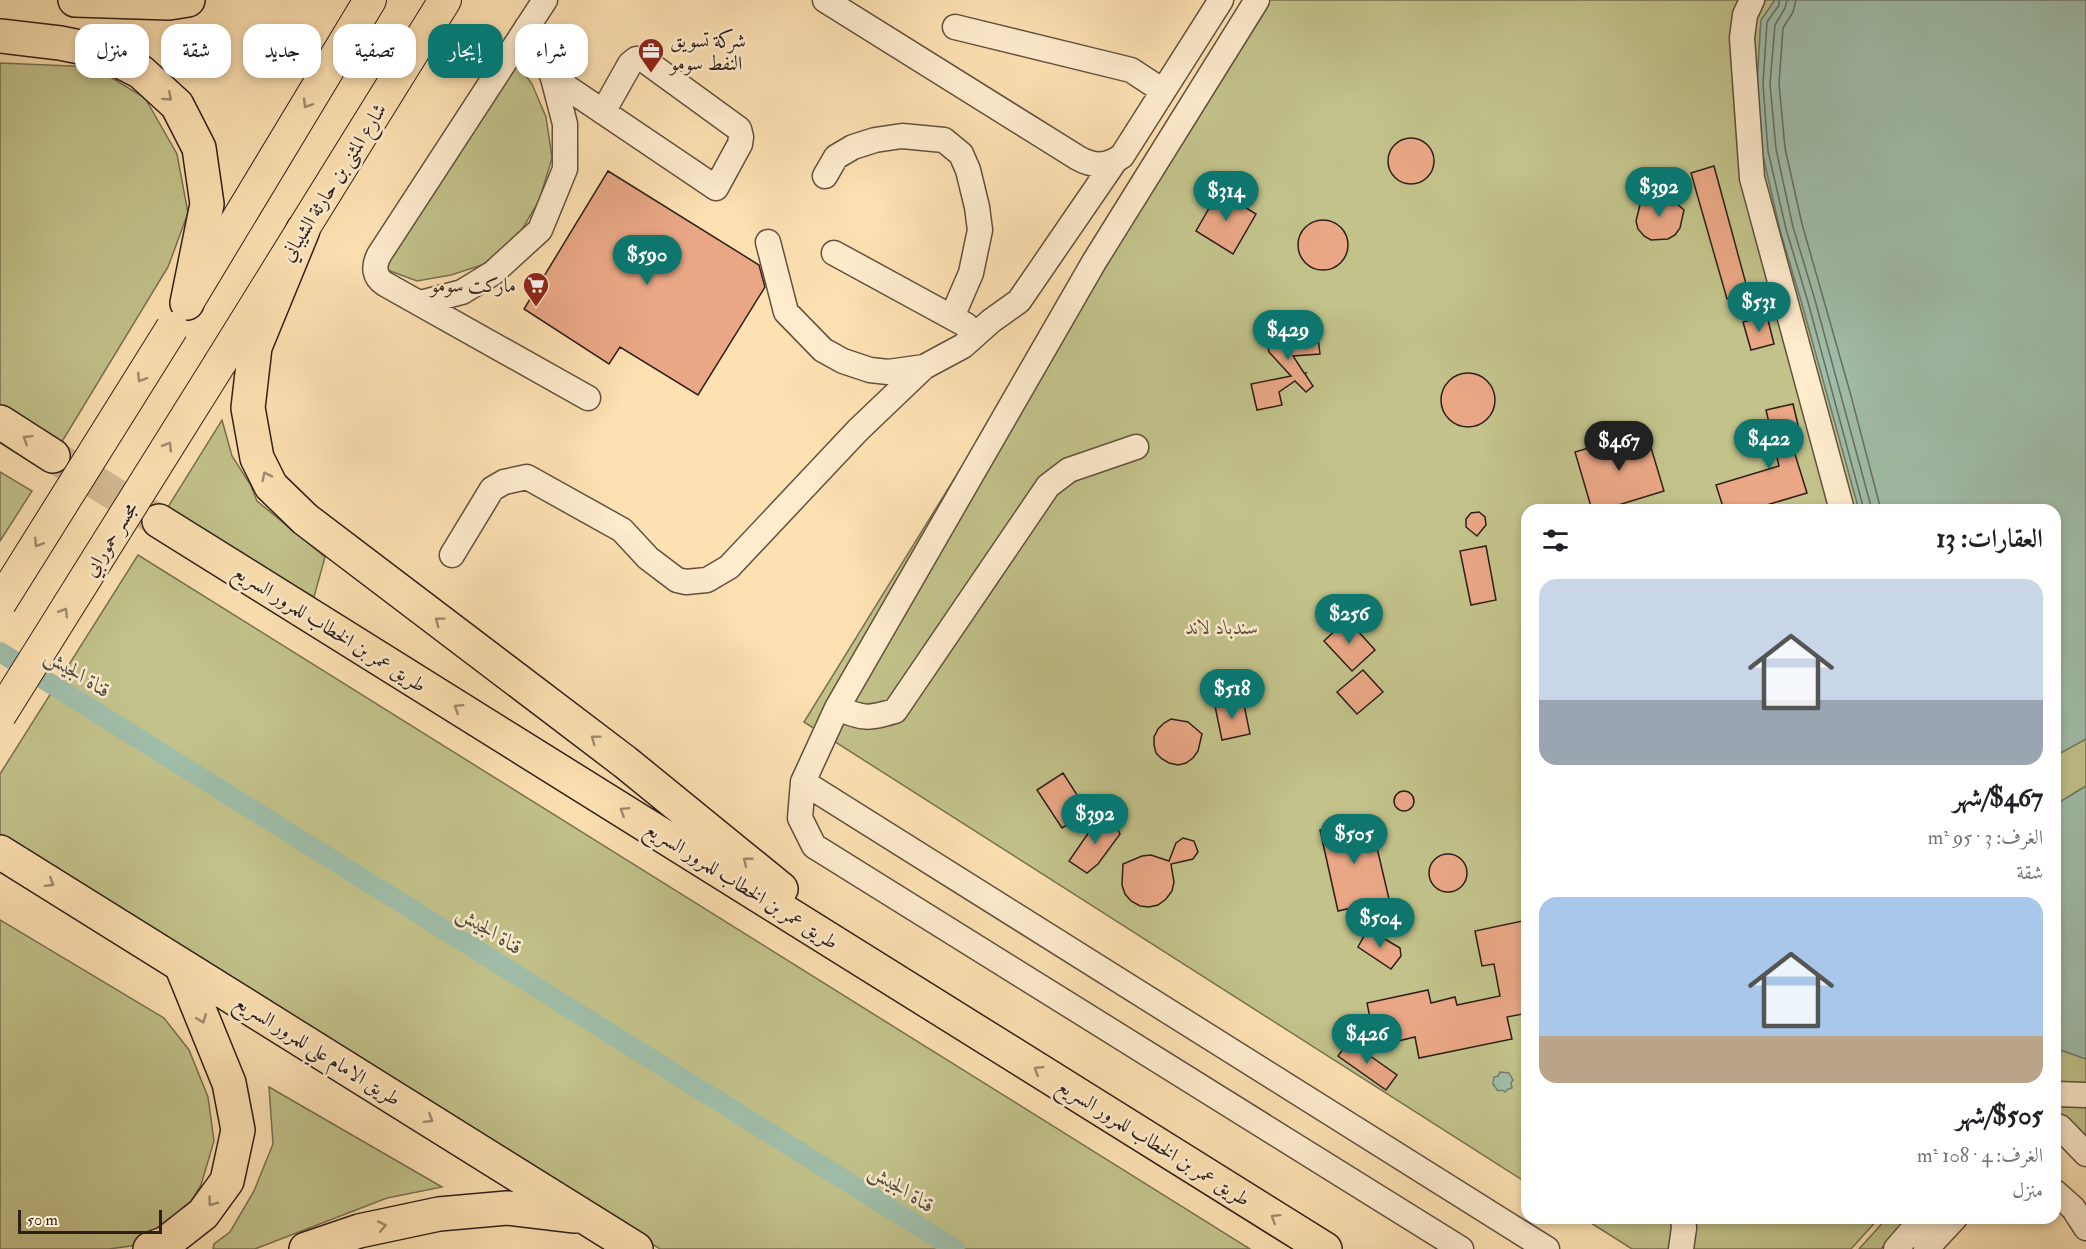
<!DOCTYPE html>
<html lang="ar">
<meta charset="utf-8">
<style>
:root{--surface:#fff;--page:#f6f6f6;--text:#202124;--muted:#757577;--accent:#0f766e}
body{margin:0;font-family:"IM FELL Double Pica",Amiri,serif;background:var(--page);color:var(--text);direction:rtl;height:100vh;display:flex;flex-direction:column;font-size:22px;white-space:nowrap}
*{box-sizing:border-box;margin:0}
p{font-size:20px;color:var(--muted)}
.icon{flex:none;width:33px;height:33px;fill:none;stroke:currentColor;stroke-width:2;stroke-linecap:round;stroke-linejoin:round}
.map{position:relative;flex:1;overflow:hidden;direction:ltr}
.details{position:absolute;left:1521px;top:504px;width:540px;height:720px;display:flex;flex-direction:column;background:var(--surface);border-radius:18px;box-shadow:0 3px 9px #0003;direction:rtl}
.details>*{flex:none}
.top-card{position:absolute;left:18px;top:24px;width:570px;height:54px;direction:rtl;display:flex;gap:12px}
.scale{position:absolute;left:18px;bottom:15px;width:144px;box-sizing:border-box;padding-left:6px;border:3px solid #2e1f19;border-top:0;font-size:16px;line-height:21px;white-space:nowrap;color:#2e1f19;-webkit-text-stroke:4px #feeccd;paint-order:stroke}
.price{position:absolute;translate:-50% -51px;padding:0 14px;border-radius:21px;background:var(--accent);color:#fff;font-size:20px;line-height:39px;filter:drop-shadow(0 2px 3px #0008)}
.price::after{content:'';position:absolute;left:50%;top:36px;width:18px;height:14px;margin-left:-9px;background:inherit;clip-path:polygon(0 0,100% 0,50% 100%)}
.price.current{background:#222;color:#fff}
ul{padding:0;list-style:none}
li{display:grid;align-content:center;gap:12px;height:318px;padding:0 18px}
li span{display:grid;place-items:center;height:186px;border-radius:18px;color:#555}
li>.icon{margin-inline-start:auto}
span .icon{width:108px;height:108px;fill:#fffc;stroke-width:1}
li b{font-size:26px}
h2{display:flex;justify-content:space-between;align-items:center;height:72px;padding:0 18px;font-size:26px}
.pill{padding:0 21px;border-radius:18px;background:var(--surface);box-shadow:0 3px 9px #0003;font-size:21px;line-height:54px}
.pill.current{background:var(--accent);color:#fff}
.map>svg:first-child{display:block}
.green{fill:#c2c28a;stroke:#787052;stroke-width:1.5}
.water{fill:#a0beaa;stroke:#727e70;stroke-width:1.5}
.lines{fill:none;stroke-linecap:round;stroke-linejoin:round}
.shore{stroke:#676e62;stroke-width:1.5}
.canal{stroke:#a0beaa;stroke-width:20}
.building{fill:#e9a785;stroke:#2e1f19;stroke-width:1.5}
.highway-tunnel{stroke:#d4ba93;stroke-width:33;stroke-dasharray:33 16;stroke-linecap:butt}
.minor-casing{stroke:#62503f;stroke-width:27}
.major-casing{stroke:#2e1f19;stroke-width:34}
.highway-casing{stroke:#2e1f19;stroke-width:36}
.minor{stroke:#feeccd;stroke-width:24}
.major{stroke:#fde1b2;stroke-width:32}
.highway{stroke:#fde1b2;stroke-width:33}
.major-bridge-casing{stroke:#2e1f19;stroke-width:34;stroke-linecap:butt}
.major-bridge{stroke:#fde1b2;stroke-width:32}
.oneway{stroke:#a08a6d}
.labels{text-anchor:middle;stroke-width:5;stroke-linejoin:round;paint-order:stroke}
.poi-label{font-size:20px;fill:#2e1f19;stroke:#feeccd;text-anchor:start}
.street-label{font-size:20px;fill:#2e1f19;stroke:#feeccd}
.park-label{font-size:20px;font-style:italic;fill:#5a503b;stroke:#feeccd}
.water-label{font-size:21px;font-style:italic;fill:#504f44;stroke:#feeccd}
</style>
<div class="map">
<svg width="2086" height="1249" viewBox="0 0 2086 1249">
<rect width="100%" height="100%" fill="#fde1b2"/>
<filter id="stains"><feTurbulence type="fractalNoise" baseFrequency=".00333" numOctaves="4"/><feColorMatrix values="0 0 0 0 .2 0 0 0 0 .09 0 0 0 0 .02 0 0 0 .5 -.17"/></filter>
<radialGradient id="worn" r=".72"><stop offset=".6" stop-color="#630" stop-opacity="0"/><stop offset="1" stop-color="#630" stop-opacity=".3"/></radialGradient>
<path class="green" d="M1250,0H1775L1761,20L1757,84L1762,151L1780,230L1802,304L1859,510H1527V1183L804,722Z
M514,59L532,84L546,117L552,158L539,201L518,236L485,264L451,275L417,281L385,269Z
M0,63L94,67L145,98L177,154L188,213L168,267L60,445L0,406Z
M222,420L232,456L250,484L257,501L325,557L314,597L163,515Z
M0,472L32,491L0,541Z
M138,555L1250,1249H660L0,838V774Z
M2086,739V786L2055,805V756Z
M0,920L164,1018L189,1050L208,1097L214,1141L201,1185L177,1224L138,1245L109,1249H0Z
M2055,1048L2086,1059V1084L2074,1082L2055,1084Z
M269,1087L442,1187L387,1198L255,1249H213L214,1244L230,1232L254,1191L273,1144Z
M2055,1102L2086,1105V1154L2055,1126Z
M1583,1218H1879L1851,1249H1632Z
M1887,1218H1909L1881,1249H1859Z"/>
<path class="water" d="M1775,0H2086V739L2055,756V510H1859L1802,304L1780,230L1762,151L1757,84L1761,20Z
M2086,786V1059L2055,1048V805Z
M1500,1072L1509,1073L1513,1080L1511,1083L1512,1088L1508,1089L1505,1092L1502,1090L1498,1091L1493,1084L1494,1077L1498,1076Z"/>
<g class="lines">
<path class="shore" d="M1779,0V5L1767,22L1763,84L1768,151L1786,229L1808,302L1864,510
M1787,0L1785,8L1775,25L1770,84L1776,149L1793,227L1815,300L1872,510
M1796,0L1793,12L1783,28L1779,84L1785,148L1802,224L1850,392L1881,510"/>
<path class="canal" d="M0,652L955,1249"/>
</g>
<path class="building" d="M1388 161a23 23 0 1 1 46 0a23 23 0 1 1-46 0Z
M1714,166L1749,295L1727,299L1691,173Z
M608,171L759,265L765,287L698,395L620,347L609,364L524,309Z
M1219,191L1256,214L1233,254L1196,231Z
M1653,196L1670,198L1684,210L1680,228L1675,235L1668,239L1651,240L1644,236L1638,229L1636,221L1640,205Z
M1298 245a25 25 0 1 1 50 0a25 25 0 1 1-50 0Z
M1767,316L1774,344L1751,350L1743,322Z
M1316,321L1320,354L1293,356L1304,373H1306L1305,374L1313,386L1306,392L1295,381L1279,392L1282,405L1257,410L1251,384L1291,376L1269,352L1268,347V341L1278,326Z
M1441 400a27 27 0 1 1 54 0a27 27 0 1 1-54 0Z
M1793,404L1800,433L1789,435L1807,493L1750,510H1724L1716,485L1779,466L1766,410Z
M1646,431L1664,491L1602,510H1592L1575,452Z
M1479,512L1485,517L1486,525L1477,536L1466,527V519L1471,513Z
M1486,546L1496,600L1471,605L1460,551Z
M1347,619L1375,650L1352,671L1324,641Z
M1363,670L1383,692L1357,714L1337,692Z
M1243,700L1250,734L1222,740L1215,706Z
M1171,719L1188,722L1202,734L1198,751L1193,758L1186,763L1178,765L1169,763L1162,759L1156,753L1154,745V737L1158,729L1164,723Z
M1063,773L1088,812L1062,828L1037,790Z
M1394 801a10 10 0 1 1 20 0a10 10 0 1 1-20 0Z
M1370,818L1389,899L1338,911L1320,830Z
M1098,819L1108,820L1116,826L1120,834L1098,864L1087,873L1069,861Z
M1183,838L1194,841L1198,852L1193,859L1171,864L1174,882L1172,891L1166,899L1158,905L1149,907L1140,906L1131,901L1125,894L1122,885L1123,864L1142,856L1151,855L1169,861L1176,843Z
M1429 873a19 19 0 1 1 38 0a19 19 0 1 1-38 0Z
M1527,920V1013L1507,1017L1512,1039L1419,1058L1415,1037L1398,1041L1394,1019L1371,1023L1367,1003L1428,990L1431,1003L1455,997L1457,1005L1500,996L1494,964L1482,966L1475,931Z
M1368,929L1400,948L1401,956L1391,969L1358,947Z
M1349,1041L1397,1075L1386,1090L1338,1056Z"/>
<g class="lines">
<path class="highway-tunnel" d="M53,456L157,520"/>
<g class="minor-casing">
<path id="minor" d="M545,0L379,255C373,267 374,277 385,284L588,398
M825,0L1078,158C1094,167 1107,167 1122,156L1221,0
M1257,0L1094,262L837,708L803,782L800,818L814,846L1461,1249
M1752,0L1745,15L1742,38L1752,178L1842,510
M955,27L1131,70L1163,91
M553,78L716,188L740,144L741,137L739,129L644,60L636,59L630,64L603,112
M825,176L836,157L853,147L875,140L902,136L944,140L961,154L968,170L977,207L980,230L971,273L952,317
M768,242L786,312L823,350L843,361L870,370L888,372L924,367L963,346L991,321L1019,301L1115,161
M834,253L966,325
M420,303L462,292L493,273L540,230L565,169V124L553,78L542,50L527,27
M452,555L492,489L504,482L527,477L622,530L648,558L677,580L686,582L707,580L729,567L858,430L924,367
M837,708C865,719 866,719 895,711L1048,486L1069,470L1136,447
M803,782L1547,1249
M2055,1094L2086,1095
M2055,1126L2060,1127L2086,1154
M2055,1192L2073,1208L2086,1228
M1681,1249L1684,1228L1683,1218
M1896,1249L1923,1218
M1926,1249L1955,1218"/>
</g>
<g class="major-casing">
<path id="major" d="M189,300L370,0
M220,363L445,0"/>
</g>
<g class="highway-casing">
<path id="highway" d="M75,0L169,3L188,0
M0,36L60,43L100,51L141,72L177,105L199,148L207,204L187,303
M303,230L255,347L248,408L257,458L271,486L305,519L625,762L781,889
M0,422L53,456
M159,521L1325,1249
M0,852L636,1249
M150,1249L166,1243L203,1214L227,1181L238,1130L229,1083L181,965
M306,1249L359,1231L439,1214L507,1208L575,1216"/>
</g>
<use href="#minor" class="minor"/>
<use href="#major" class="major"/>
<use href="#highway" class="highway"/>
<g class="major-bridge-casing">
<path id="major-bridge" d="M0,603L172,328
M0,715L220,363"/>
</g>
<use href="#major-bridge" class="major-bridge"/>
</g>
<defs><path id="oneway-chevron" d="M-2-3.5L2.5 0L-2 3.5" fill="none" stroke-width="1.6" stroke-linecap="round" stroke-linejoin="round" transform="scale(1.5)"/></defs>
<g class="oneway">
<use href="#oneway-chevron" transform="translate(168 97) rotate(42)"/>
<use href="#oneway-chevron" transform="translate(307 104) rotate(121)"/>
<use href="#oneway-chevron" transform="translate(141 378) rotate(122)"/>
<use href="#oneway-chevron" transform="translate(27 439) rotate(-148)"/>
<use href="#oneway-chevron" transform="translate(168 446) rotate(-58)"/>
<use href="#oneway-chevron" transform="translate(266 476) rotate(-116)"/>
<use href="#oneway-chevron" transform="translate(38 543) rotate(122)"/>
<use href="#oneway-chevron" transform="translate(64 612) rotate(-58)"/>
<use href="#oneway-chevron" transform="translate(439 621) rotate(-143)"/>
<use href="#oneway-chevron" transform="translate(458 708) rotate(-148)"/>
<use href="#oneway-chevron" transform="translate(595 739) rotate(-143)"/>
<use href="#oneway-chevron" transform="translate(624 811) rotate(-148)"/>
<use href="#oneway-chevron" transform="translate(747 861) rotate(-141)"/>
<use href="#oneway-chevron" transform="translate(50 883) rotate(32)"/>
<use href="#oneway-chevron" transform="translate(202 1019) rotate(69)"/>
<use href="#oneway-chevron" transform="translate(1038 1070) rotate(-148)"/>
<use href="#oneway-chevron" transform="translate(429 1119) rotate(32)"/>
<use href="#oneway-chevron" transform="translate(212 1202) rotate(126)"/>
<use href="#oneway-chevron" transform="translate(1275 1218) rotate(-148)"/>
<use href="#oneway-chevron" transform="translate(382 1226) rotate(-11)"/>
</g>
<defs>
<g id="office-pin" transform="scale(1.35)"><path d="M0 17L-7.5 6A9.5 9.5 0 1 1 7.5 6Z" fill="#8f2418" stroke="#feeccd"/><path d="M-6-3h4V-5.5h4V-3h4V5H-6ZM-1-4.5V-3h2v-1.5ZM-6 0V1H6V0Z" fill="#fff"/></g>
<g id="supermarket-pin" transform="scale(1.35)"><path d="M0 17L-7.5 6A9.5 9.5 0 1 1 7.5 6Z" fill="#8f2418" stroke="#feeccd"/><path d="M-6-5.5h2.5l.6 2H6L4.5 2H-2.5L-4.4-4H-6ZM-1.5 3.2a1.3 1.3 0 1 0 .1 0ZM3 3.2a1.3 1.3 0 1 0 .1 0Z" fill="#fff"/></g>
</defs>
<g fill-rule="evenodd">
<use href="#office-pin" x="651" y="51"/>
<use href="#supermarket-pin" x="536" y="285"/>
</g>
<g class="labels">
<g class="poi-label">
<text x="670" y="47">شركة تسويق<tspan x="670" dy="23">النفط سومو</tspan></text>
<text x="516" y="292" text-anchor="end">ماركت سومو</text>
</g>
<g class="street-label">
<text transform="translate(333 182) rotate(-58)" y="7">شارع المثنى بن حارثة الشيباني</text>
<text transform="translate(110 539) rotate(-58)" y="7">مجسر حمورابي</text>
<text transform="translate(330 628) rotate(32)" y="7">طريق عمر بن الخطاب للمرور السريع</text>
<text transform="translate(742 885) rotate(32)" y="7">طريق عمر بن الخطاب للمرور السريع</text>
<text transform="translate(318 1050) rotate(32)" y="7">طريق الامام علي للمرور السريع</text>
<text transform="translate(1154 1142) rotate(32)" y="7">طريق عمر بن الخطاب للمرور السريع</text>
</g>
<g class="park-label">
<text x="1222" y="634">سندباد لاند</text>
</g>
<g class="water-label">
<text transform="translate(78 673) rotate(32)" y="7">قناة الجيش</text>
<text transform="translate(490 930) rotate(32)" y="7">قناة الجيش</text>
<text transform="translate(902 1188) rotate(32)" y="7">قناة الجيش</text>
</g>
</g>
<rect width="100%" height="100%" filter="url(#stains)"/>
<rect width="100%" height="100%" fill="url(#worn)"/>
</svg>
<div class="scale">50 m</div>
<b class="price" style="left:1659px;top:218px">$392</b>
<b class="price" style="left:1226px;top:222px">$314</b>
<b class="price" style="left:647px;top:286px">$590</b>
<b class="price" style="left:1759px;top:333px">$531</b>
<b class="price" style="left:1288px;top:361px">$429</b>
<b class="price" style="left:1769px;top:470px">$422</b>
<b class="price current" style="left:1619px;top:472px">$467</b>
<b class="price" style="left:1349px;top:645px">$256</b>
<b class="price" style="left:1232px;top:720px">$518</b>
<b class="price" style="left:1095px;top:845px">$392</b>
<b class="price" style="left:1354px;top:865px">$505</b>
<b class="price" style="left:1380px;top:949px">$504</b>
<b class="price" style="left:1367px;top:1065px">$426</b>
<div class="top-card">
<a class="pill">شراء</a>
<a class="pill current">إيجار</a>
<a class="pill">تصفية</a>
<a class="pill">جديد</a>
<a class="pill">شقة</a>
<a class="pill">منزل</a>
</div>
<section class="details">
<h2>العقارات: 13<svg class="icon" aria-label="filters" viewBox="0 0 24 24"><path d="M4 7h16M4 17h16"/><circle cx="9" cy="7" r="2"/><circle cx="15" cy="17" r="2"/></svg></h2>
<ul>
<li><span style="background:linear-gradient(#c9d6e8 65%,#9aa5b1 0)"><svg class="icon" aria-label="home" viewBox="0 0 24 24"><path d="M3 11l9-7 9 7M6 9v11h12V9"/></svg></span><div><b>$467/شهر</b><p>الغرف: 3 · 95 m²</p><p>شقة</p></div></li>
<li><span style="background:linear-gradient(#a9c7e8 75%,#b9a48a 0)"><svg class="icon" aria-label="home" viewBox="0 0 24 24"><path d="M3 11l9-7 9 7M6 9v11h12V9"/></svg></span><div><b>$505/شهر</b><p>الغرف: 4 · 108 m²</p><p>منزل</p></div></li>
</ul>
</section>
</div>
